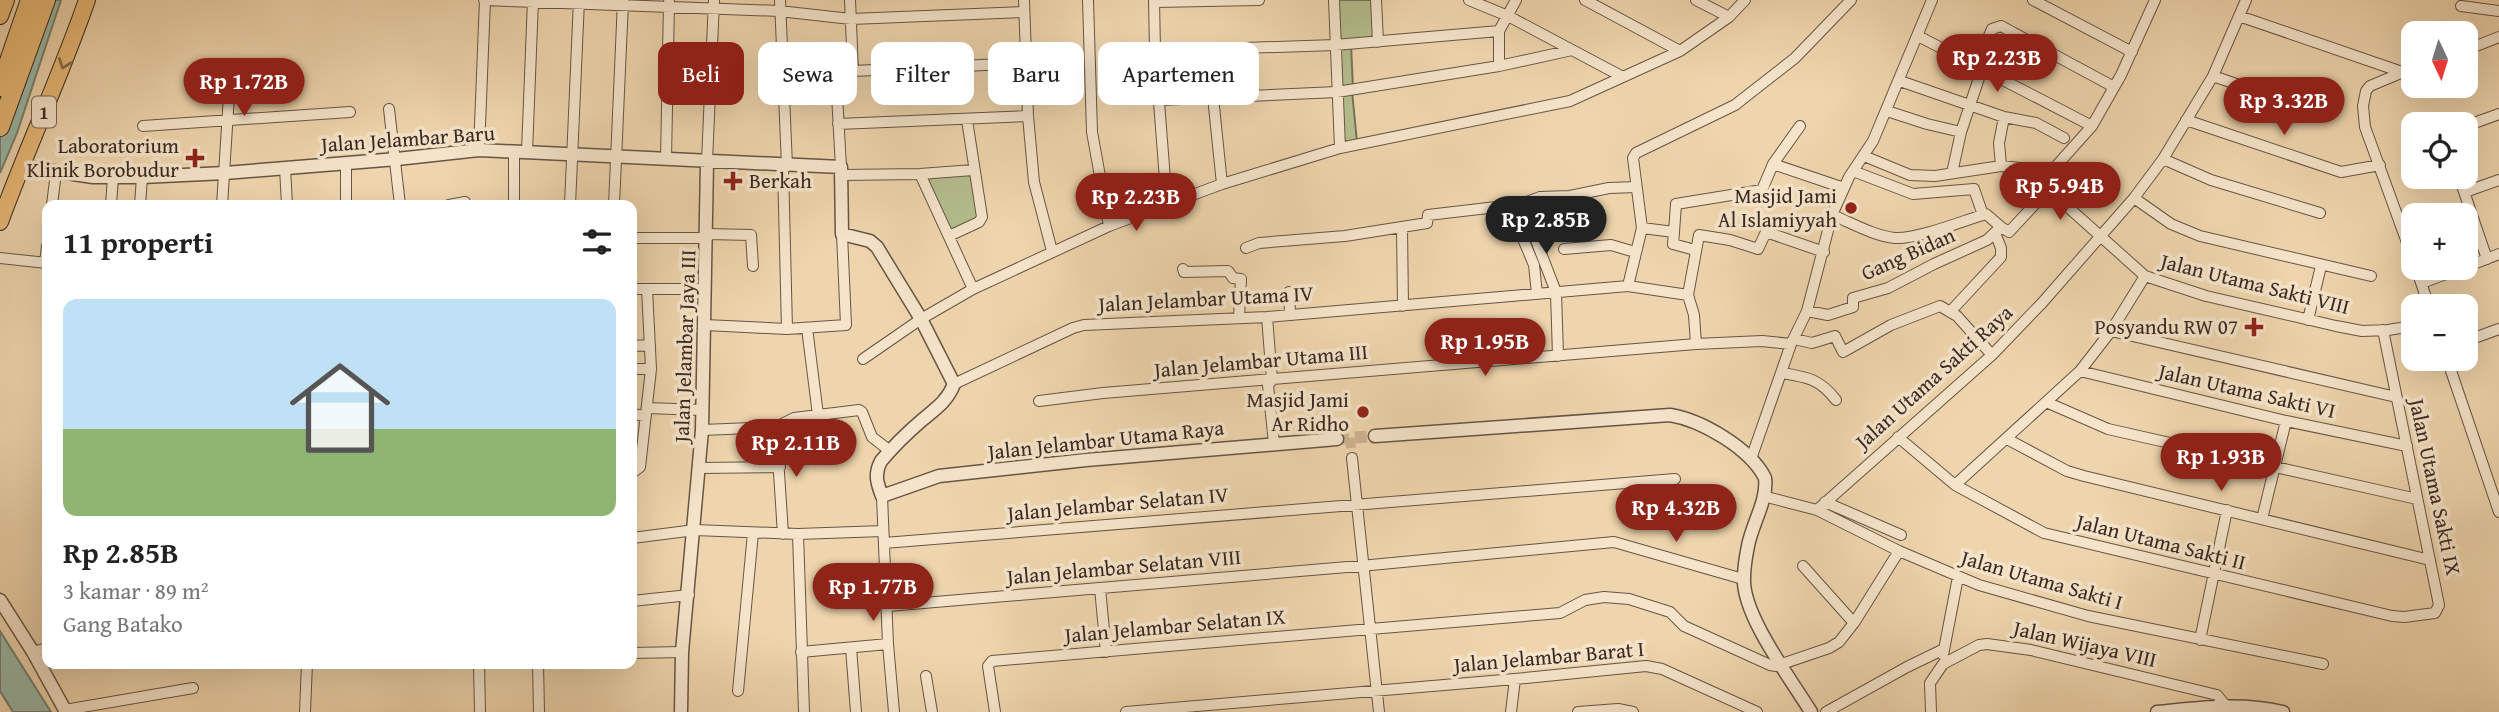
<!DOCTYPE html>
<html lang="id">
<meta charset="utf-8">
<style>
:root{--surface:#fff;--page:#f2f2f2;--text:#222;--muted:#767676;--line:#e0e0e0;--accent:#8f2418}
body{margin:0;font-family:"Gentium Book Plus",serif;background:var(--page);color:var(--text);height:100vh;display:flex;flex-direction:column;font-size:26px;white-space:nowrap}
*{box-sizing:border-box;margin:0}
p{font-size:23px;color:var(--muted)}
.icon{flex:none;width:38px;height:38px;fill:none;stroke:currentColor;stroke-width:2;stroke-linecap:round;stroke-linejoin:round}
.map{position:relative;flex:1;overflow:hidden}
.details{position:absolute;left:42px;top:200px;width:595px;height:469px;display:flex;flex-direction:column;background:var(--surface);border-radius:14px;box-shadow:0 7px 28px #0002}
.details>*{flex:none}
.hud{position:absolute;left:658px;top:42px;width:665px;height:63px;display:flex;gap:14px}
.needle{width:46px;rotate:176deg}
.fabs{position:absolute;left:2401px;top:21px;display:grid;gap:14px}
.fabs a{display:grid;place-items:center;width:77px;height:77px;border-radius:14px;background:var(--surface);box-shadow:0 7px 28px #0002;font-size:35px}
.price{position:absolute;translate:-50% -60px;padding:0 16px;border-radius:24px;background:var(--accent);color:#fff;font-size:23px;line-height:46px;filter:drop-shadow(0 2px 4px #0008)}
.price::after{content:'';position:absolute;left:50%;top:42px;width:21px;height:16px;margin-left:-10px;background:inherit;clip-path:polygon(0 0,100% 0,50% 100%)}
.price.current{background:#222;color:#fff}
ul{padding:0;list-style:none}
li{display:grid;align-content:center;gap:14px;height:371px;padding:0 21px}
li+li{border-top:2px solid var(--line)}
li span{display:grid;place-items:center;height:217px;border-radius:14px;color:#555}
li>.icon{margin-inline-start:auto}
span .icon{width:126px;height:126px;fill:#fffc;stroke-width:1}
li b{font-size:30px}
h2{display:flex;justify-content:space-between;align-items:center;height:84px;padding:0 21px;font-size:30px}
.pill{padding:0 24px;border-radius:14px;background:var(--surface);box-shadow:0 7px 28px #0002;font-size:24px;line-height:63px}
.pill.current{background:var(--accent);color:#fff}
.map>svg:first-child{display:block}
.green{fill:#b4be8e;stroke:#767458;stroke-width:2}
.water{fill:#9ab9a9;stroke:#738073;stroke-width:2}
.lines{fill:none;stroke-linecap:round;stroke-linejoin:round}
.minor-tunnel{stroke:#cbb391;stroke-width:10;stroke-dasharray:10 5;stroke-linecap:butt}
.tertiary-tunnel{stroke:#cbb391;stroke-width:12;stroke-dasharray:12 6;stroke-linecap:butt}
.minor-casing{stroke:#665546;stroke-width:12}
.tertiary-casing{stroke:#665546;stroke-width:15}
.trunk-casing{stroke:#392a23;stroke-width:18}
.motorway-casing{stroke:#392a23;stroke-width:20}
.minor{stroke:#f5e4ca;stroke-width:10}
.tertiary{stroke:#f5e4ca;stroke-width:12}
.trunk{stroke:#e8ba76;stroke-width:16}
.motorway{stroke:#e8ba76;stroke-width:18}
.oneway{stroke:#886b48}
.poi-dot{fill:#8f2418;stroke:#f5e4ca;stroke-width:2.5}
.labels{text-anchor:middle;stroke-width:7;stroke-linejoin:round;paint-order:stroke}
.shield{fill:#f5e4ca;stroke:#716255;stroke-width:2}
.shield-label{font-size:19px;font-weight:bold;fill:#392a23}
.street-label{font-size:21px;fill:#392a23;stroke:#f5e4ca}
.poi-label{font-size:21px;fill:#392a23;stroke:#f5e4ca;text-anchor:end}
</style>
<div class="map">
<svg width="2499" height="712" viewBox="0 0 2499 712">
<rect width="100%" height="100%" fill="#efd5ad"/>
<filter id="stains"><feTurbulence type="fractalNoise" baseFrequency=".00286" numOctaves="4"/><feColorMatrix values="0 0 0 0 .2 0 0 0 0 .09 0 0 0 0 .02 0 0 0 .5 -.17"/></filter>
<radialGradient id="worn" r=".72"><stop offset=".6" stop-color="#630" stop-opacity="0"/><stop offset="1" stop-color="#630" stop-opacity=".3"/></radialGradient>
<path class="green" d="M1335,0H1375L1377,41L1336,44Z
M1351,45L1353,88L1338,90L1336,46Z
M1352,91L1357,142L1341,146L1338,93Z
M970,173L981,220L948,234L924,177Z"/>
<path class="water" d="M22,0H61L17,133L0,173V72Z
M0,631L51,712H13L0,691Z"/>
<g class="lines">
<path class="minor-tunnel" d="M1350,438L1352,458"/>
<path class="tertiary-tunnel" d="M1337,439L1375,436"/>
<g class="minor-casing">
<path id="minor" d="M484,0L779,11L851,19L1024,12
M780,0L787,166
M1024,0L1028,116L1034,182L1052,251
M1088,0L1092,132L1109,226
M1154,0L1155,51L1167,205
M1334,0L1340,148
M1376,0L1378,42
M1469,0L1508,16L1623,77
M1585,0L1680,51
M1696,0L1729,17
M2033,0L2132,52
M1154,2L1259,0
M2461,6L2499,11
M2239,16L2402,72
M1918,36L2092,126
M2466,50L2499,37
M1155,51L1335,45L1499,31
M1499,66V31L1516,0
M1976,66L1992,29L2001,26L2114,87
M2413,68L2370,86L2366,91L2363,106L2365,127L2413,259
M853,71L1026,63
M2213,76L2291,103
M1900,81L2004,117L2036,123L2064,138
M1213,97L1222,184
M1159,100L1337,92L1499,66L1572,50
M389,109L400,205
M1887,111L1927,124L1961,132
M2186,120L2341,172L2380,165
M838,124L1028,116
M143,126L350,112
M2466,126L2499,114
M479,150L485,0
M527,152L533,0
M1864,156L1910,175L1935,176L2001,166L2020,168L2041,183L2145,276L2206,296L2336,326L2362,331L2388,330L2413,326
M666,159L669,2
M2163,159L2211,180L2320,213
M707,162L714,0
M346,163V205
M1773,164L1844,188
M783,166L787,329
M2001,166L1999,143L2004,117
M841,167L836,77L838,74L853,71L850,0
M285,168L287,205
M1853,171L1913,194L1974,189L1983,215
M1952,173L1961,132L1982,69
M920,174L973,289
M841,175L920,174L973,170
M2459,177L2487,259
M2041,183L2092,126L2121,75L2155,0
M2465,192L2499,180
M2134,198L2171,224L2200,236L2371,276
M1522,204L1556,292L1558,356
M52,205L56,172
M111,205L113,177
M140,205L142,177
M222,205L231,64
M449,205L465,202
M514,205V152
M570,205L579,0
M614,205L623,1
M1832,215C1852,223 1874,236 1895,238C1919,239 1962,221 1986,214L2001,227
M1402,227L1403,306
M1642,228L1674,232L1673,244L1695,250
M1674,232L1676,204L1762,190L1773,164L1800,126
M707,234L751,235L753,266
M1521,234L1534,265L1537,294
M949,236L979,222L982,217L967,120
M632,238H707
M1246,248L1259,243L1345,236L1427,223L1428,215L1522,204L1540,197L1570,196L1609,188L1636,187
M1564,249L1611,245L1635,252
M0,258L47,263
M45,263L47,246
M2466,267L2499,254
M2416,268L2429,306
M1183,269L1184,272L1228,271L1233,278L1241,279L1239,318
M2422,283L2462,268
M1628,286L1642,228L1633,158L1636,153L1735,105L1795,58L1851,0
M632,289H705
M1289,292L1290,314
M1807,311L1828,315L1853,307V298L1888,288L1934,264L1987,240L2001,227L2009,232L2048,190
M1950,312L2001,257V248L1995,233
M1267,317L1272,380L1268,385L1274,443
M2308,320L2321,266
M705,325L787,329L846,325L842,234
M807,328L818,415
M2111,331L2396,397
M1794,339L1812,343L1835,336L1843,352L1891,325L1940,306L1957,316L1992,355
M2466,341L2499,329
M1696,344L1694,315L1688,295L1699,235L1730,240L1758,249L1766,232L1824,252
M632,346L650,345
M863,359L921,319L973,289L1109,226L1222,184L1340,148L1570,101L1680,51L1729,17L1745,0
M2447,359L2499,512
M632,369H651
M2080,371L2286,421L2407,446
M1782,373C1807,377 1820,379 1836,400
M954,384L1073,328L1084,325L1267,317L1628,286L1688,295
M1039,401L1103,393L1696,344L1762,341L1791,344
M2046,402L2108,429L2417,499
M647,408L702,410
M632,414L646,416
M776,427L783,534
M702,430L776,427L794,418L859,410L862,412L872,437L890,451
M1898,437L1955,485L2044,533L2392,616L2404,617L2435,613L2439,605L2383,330
M2007,439L2067,471L2084,476L2430,560
M1352,458L1379,712
M1751,459L1791,344L1807,311L1832,215L1849,177L1873,141L1932,0
M700,468L780,467
M632,473L640,467L651,369L647,289
M1955,485L2080,371L2111,331L2145,276
M882,496L888,644L894,712
M1763,496L1817,510L1899,551L1979,585L2088,616L2323,664
M1825,502L1901,535
M1817,510L1992,355L2042,303L2134,198L2163,159L2213,76L2246,0
M2262,519L2286,421
M798,534L804,712
M632,538L695,530L798,534L883,531
M884,543L1675,479
M1803,566L1854,623
M1100,588L1106,652
M632,601L689,595
M888,606L1371,565L1614,542L1743,579
M2200,640L2227,510
M851,648L856,712
M33,652L47,648
M801,652L888,644
M632,653L682,652
M1943,655L1958,577
M479,663L480,712
M538,663L539,712
M926,676L932,712
M738,691L753,533
M65,710L193,688
M305,712L307,663
M995,712L988,666L992,661L1560,613L1585,600L1604,597L1629,599L1670,612L1684,626L1770,665L1776,666L1829,648L1839,642L1854,623L1899,551
M1126,712L1515,679L1646,666L1662,669L1757,712
M1511,712L1515,679
M1578,712L1618,709L1633,712
M1826,712L1907,667L1942,650
M1931,712L1930,683L1943,664L1979,645L1987,644L2031,650L2217,695L2226,706V711"/>
</g>
<g class="tertiary-casing">
<path id="tertiary" d="M21,166L93,177H142L225,173L397,159L479,150L841,167L842,234L870,241L877,247L921,319L954,384C947,402 935,409 921,421C907,433 893,447 881,461C874,474 877,483 882,496L939,476L1086,460L1337,439
M1375,436L1670,415C1701,420 1750,448 1765,478C1768,500 1752,524 1748,546C1746,556 1744,567 1744,578C1742,615 1791,679 1811,712
M0,600L33,652L66,712
M681,712L682,652L702,430L707,162
M2157,712C2200,708 2240,702 2283,712"/>
</g>
<g class="trunk-casing">
<path id="trunk" d="M0,16L6,0
M0,222C27,148 61,75 87,0"/>
</g>
<g class="motorway-casing">
<path id="motorway" d="M0,87L30,0
M0,127L46,0"/>
</g>
<use href="#minor" class="minor"/>
<use href="#tertiary" class="tertiary"/>
<use href="#trunk" class="trunk"/>
<use href="#motorway" class="motorway"/>
</g>
<defs><path id="oneway-chevron" d="M-2-3.5L2.5 0L-2 3.5" fill="none" stroke-width="1.6" stroke-linecap="round" stroke-linejoin="round" transform="scale(1.75)"/></defs>
<use class="oneway" href="#oneway-chevron" transform="translate(64 64) rotate(110)"/>
<g class="poi-dot">
<path d="M191.5 147.5h7v7h7v7h-7v7h-7v-7h-7v-7h7z"/>
<path d="M729.5 170.5h7v7h7v7h-7v7h-7v-7h-7v-7h7z"/>
<circle cx="1851" cy="208" r="7"/>
<path d="M2250.5 316.5h7v7h7v7h-7v7h-7v-7h-7v-7h7z"/>
<circle cx="1363" cy="412" r="7"/>
</g>
<g class="labels">
<rect class="shield" x="32" y="96.5" width="24" height="31" rx="5"/>
<g class="shield-label">
<text x="44" y="119">1</text>
</g>
<g class="street-label">
<text transform="translate(408 139) rotate(-4)" y="7">Jalan Jelambar Baru</text>
<text transform="translate(1908 254) rotate(-24)" y="7">Gang Bidan</text>
<text transform="translate(2255 284) rotate(14)" y="7">Jalan Utama Sakti VIII</text>
<text transform="translate(1206 299) rotate(-3)" y="7">Jalan Jelambar Utama IV</text>
<text transform="translate(685 346) rotate(-88)" y="7">Jalan Jelambar Jaya III</text>
<text transform="translate(1261 361) rotate(-5)" y="7">Jalan Jelambar Utama III</text>
<text transform="translate(1934 377) rotate(-42)" y="7">Jalan Utama Sakti Raya</text>
<text transform="translate(2247 391) rotate(13)" y="7">Jalan Utama Sakti VI</text>
<text transform="translate(1106 440) rotate(-6)" y="7">Jalan Jelambar Utama Raya</text>
<text transform="translate(2435 487) rotate(78)" y="7">Jalan Utama Sakti IX</text>
<text transform="translate(1118 504) rotate(-5)" y="7">Jalan Jelambar Selatan IV</text>
<text transform="translate(2161 542) rotate(14)" y="7">Jalan Utama Sakti II</text>
<text transform="translate(1124 567) rotate(-5)" y="7">Jalan Jelambar Selatan VIII</text>
<text transform="translate(2042 580) rotate(16)" y="7">Jalan Utama Sakti I</text>
<text transform="translate(1175 626) rotate(-5)" y="7">Jalan Jelambar Selatan IX</text>
<text transform="translate(2085 644) rotate(13)" y="7">Jalan Wijaya VIII</text>
<text transform="translate(1549 657) rotate(-5)" y="7">Jalan Jelambar Barat I</text>
</g>
<g class="poi-label">
<text x="179" y="153">Laboratorium<tspan x="179" dy="24">Klinik Borobudur</tspan></text>
<text x="749" y="188" text-anchor="start">Berkah</text>
<text x="1837" y="203">Masjid Jami<tspan x="1837" dy="24">Al Islamiyyah</tspan></text>
<text x="2238" y="334">Posyandu RW 07</text>
<text x="1349" y="407">Masjid Jami<tspan x="1349" dy="24">Ar Ridho</tspan></text>
</g>
</g>
<rect width="100%" height="100%" filter="url(#stains)"/>
<rect width="100%" height="100%" fill="url(#worn)"/>
</svg>
<div class="fabs">
<a><svg class="needle" viewBox="-14 -14 28 28"><path d="M0-13l5 13h-10z" fill="#e53935"/><path d="M0 13l5-13h-10z" fill="#767676"/></svg></a>
<a><svg class="icon" aria-label="locate" viewBox="0 0 24 24"><circle cx="12" cy="12" r="6"/><path d="M12 2v4M12 18v4M2 12h4M18 12h4"/></svg></a>
<a>+</a>
<a>−</a>
</div>
<b class="price" style="left:1997px;top:94px">Rp 2.23B</b>
<b class="price" style="left:244px;top:118px">Rp 1.72B</b>
<b class="price" style="left:2284px;top:137px">Rp 3.32B</b>
<b class="price" style="left:2060px;top:222px">Rp 5.94B</b>
<b class="price" style="left:1136px;top:233px">Rp 2.23B</b>
<b class="price current" style="left:1546px;top:256px">Rp 2.85B</b>
<b class="price" style="left:1485px;top:378px">Rp 1.95B</b>
<b class="price" style="left:796px;top:479px">Rp 2.11B</b>
<b class="price" style="left:2221px;top:493px">Rp 1.93B</b>
<b class="price" style="left:1676px;top:544px">Rp 4.32B</b>
<b class="price" style="left:873px;top:623px">Rp 1.77B</b>
<div class="hud">
<a class="pill current">Beli</a>
<a class="pill">Sewa</a>
<a class="pill">Filter</a>
<a class="pill">Baru</a>
<a class="pill">Apartemen</a>
</div>
<section class="details">
<h2>11 properti<svg class="icon" aria-label="filters" viewBox="0 0 24 24"><path d="M4 7h16M4 17h16"/><circle cx="9" cy="7" r="2"/><circle cx="15" cy="17" r="2"/></svg></h2>
<ul>
<li><span style="background:linear-gradient(#bfe0f5 60%,#8fb573 0)"><svg class="icon" aria-label="home" viewBox="0 0 24 24"><path d="M3 11l9-7 9 7M6 9v11h12V9"/></svg></span><div><b>Rp 2.85B</b><p>3 kamar · 89 m²</p><p>Gang Batako</p></div></li>
</ul>
</section>
</div>
